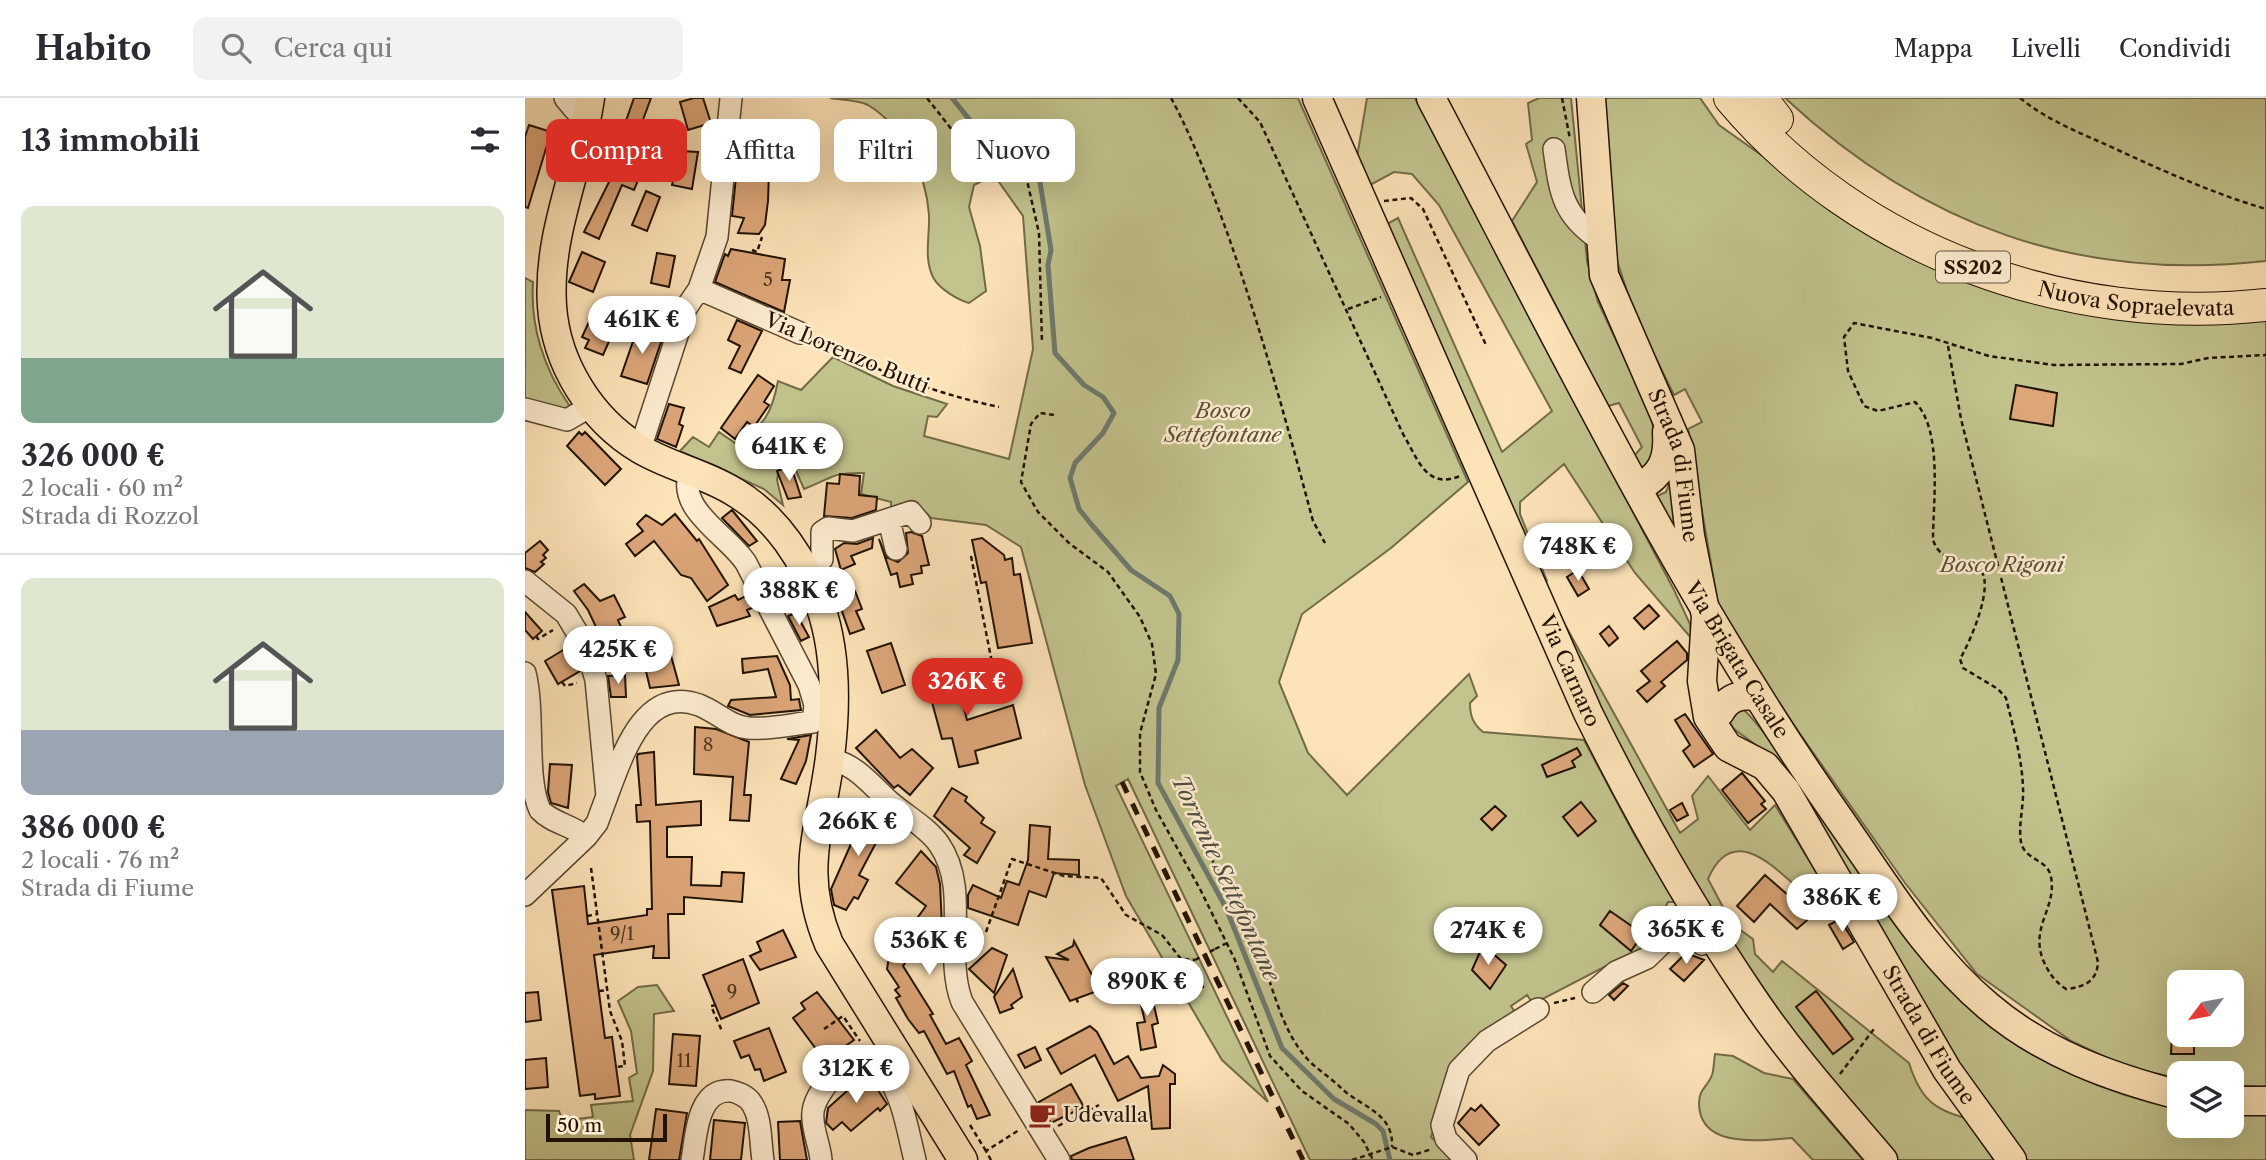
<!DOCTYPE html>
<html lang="it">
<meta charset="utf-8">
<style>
:root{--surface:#fff;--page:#f2f2f3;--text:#2b2b33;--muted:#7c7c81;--line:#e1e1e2;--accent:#d93025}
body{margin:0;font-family:"Libre Caslon Text",serif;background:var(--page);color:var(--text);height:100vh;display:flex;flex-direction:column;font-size:26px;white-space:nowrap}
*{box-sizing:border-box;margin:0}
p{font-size:23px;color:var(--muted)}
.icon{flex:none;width:38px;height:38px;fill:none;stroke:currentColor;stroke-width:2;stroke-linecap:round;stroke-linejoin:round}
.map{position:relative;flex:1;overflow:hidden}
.sheet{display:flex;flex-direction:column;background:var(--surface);width:525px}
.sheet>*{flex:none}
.top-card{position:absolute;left:21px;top:21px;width:665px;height:63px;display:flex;gap:14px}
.needle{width:46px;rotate:238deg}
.tools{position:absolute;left:1642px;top:872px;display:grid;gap:14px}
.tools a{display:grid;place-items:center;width:77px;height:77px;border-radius:14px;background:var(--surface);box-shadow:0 7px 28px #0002;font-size:35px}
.scale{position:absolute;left:21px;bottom:18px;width:121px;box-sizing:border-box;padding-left:7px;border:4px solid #221302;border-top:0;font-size:19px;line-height:24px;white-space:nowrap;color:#221302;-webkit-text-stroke:5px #feedd1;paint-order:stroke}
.price{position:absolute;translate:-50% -60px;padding:0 16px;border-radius:24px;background:#fff;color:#222;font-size:23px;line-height:46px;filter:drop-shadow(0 2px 4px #0008)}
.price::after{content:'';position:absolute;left:50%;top:42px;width:21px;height:16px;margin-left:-10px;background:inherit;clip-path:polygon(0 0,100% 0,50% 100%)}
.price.current{background:var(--accent);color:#fff}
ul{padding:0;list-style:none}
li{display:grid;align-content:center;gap:14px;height:371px;padding:0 21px}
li+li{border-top:2px solid var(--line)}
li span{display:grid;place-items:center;height:217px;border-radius:14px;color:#555}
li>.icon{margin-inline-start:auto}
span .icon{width:126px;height:126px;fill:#fffc;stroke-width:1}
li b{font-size:30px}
h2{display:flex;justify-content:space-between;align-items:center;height:84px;padding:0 21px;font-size:30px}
.pill{padding:0 24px;border-radius:14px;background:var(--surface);box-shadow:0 7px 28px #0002;font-size:24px;line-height:63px}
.pill.current{background:var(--accent);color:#fff}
header{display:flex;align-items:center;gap:42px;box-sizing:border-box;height:98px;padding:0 35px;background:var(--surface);border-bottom:2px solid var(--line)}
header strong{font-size:33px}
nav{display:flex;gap:38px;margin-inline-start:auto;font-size:24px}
.search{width:490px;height:63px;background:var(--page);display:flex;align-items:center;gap:18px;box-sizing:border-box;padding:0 24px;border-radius:14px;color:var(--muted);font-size:26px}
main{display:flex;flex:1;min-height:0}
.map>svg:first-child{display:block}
.green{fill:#c2c38d;stroke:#726b48;stroke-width:2;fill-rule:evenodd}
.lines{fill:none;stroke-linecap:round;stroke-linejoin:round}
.stream{stroke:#6e796d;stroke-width:5}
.building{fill:#dca679;stroke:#221302;stroke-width:2}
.minor-casing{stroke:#594730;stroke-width:24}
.major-casing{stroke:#221302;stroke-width:31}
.highway-casing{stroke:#221302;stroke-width:34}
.path{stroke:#221302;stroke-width:2.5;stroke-dasharray:5 3.5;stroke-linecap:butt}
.minor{stroke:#feedd1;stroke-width:21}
.major{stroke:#fde3b8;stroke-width:28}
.highway{stroke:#fde3b8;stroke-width:32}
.rail{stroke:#221302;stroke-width:5;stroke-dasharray:12 12;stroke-linecap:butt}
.path-bridge{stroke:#221302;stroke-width:2.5;stroke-dasharray:5 3.5;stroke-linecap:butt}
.labels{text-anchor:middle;stroke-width:5;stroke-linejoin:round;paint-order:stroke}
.number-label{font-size:18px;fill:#503820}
.shield{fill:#feedd1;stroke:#645440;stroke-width:2}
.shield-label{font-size:19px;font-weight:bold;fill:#221302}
.street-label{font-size:21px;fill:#221302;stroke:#feedd1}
.park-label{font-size:21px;font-style:italic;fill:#5a5133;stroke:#feedd1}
.poi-label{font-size:21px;fill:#221302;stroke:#feedd1;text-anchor:start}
.water-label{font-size:23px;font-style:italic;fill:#4e4e40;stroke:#feedd1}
</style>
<header>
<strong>Habito</strong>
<div class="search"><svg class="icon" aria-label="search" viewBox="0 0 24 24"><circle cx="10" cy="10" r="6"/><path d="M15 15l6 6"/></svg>Cerca qui</div>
<nav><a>Mappa</a><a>Livelli</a><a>Condividi</a></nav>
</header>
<main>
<section class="sheet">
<h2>13 immobili<svg class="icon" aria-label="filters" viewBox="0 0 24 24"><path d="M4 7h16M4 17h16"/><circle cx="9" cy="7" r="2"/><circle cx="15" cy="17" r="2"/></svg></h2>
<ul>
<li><span style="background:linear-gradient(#dfe7d0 70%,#7fa58c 0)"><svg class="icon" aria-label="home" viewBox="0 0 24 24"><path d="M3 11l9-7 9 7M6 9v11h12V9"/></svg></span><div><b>326 000 €</b><p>2 locali · 60 m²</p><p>Strada di Rozzol</p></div></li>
<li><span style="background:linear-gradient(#dfe7d0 70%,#9aa5b1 0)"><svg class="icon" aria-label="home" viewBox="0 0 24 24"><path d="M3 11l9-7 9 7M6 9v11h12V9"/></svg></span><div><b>386 000 €</b><p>2 locali · 76 m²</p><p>Strada di Fiume</p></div></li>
</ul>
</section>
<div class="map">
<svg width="1741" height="1062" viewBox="0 0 1741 1062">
<rect width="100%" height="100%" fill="#fde3b8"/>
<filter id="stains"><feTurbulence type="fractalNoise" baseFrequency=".00286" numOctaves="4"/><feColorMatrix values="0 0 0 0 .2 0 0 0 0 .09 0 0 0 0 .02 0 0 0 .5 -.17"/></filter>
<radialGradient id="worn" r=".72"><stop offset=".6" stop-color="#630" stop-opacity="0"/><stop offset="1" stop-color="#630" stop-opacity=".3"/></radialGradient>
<path class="green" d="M305,0H773L943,384L866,450L777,516L754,584L783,655L822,697L944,576L952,598L945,605C945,618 948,626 958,634L1059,642L1110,738L1150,804H1143L1132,824L1139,831L1104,864L1081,868L1008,906L1002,897L986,908L992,917L928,977L906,1039L931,1062H785L603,681L591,688L743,1004L697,962L601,798L560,687L496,449L461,427L406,420C392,403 385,405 366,413V404L336,396L339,375C306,374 308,380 279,391L268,366L254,370L252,382L258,407L239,391L155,353L168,339L184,349L194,334L210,345C239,329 247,315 253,283L276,292L308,259L368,288L422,306L412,319L403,318L399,338L484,361L508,251L498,118L469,77L449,87L444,109L455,148L461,193L444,205C433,202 415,191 409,181C398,161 405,138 404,117C401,75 379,29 343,7C333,2 316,2 305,0Z
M842,0H890L1149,492L1165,526L1167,541L1110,475L1039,366L995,404V416L1022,483L1019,487L862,126L873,120L977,354L1027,313L914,107L887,76L869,74L845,87L832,59Z
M1014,0H1046L1062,163L1073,204L1123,310L1134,349L1117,374L1109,358L1117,349L1094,305L1083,308L987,123L1012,84L1001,46L1007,42L1003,5Z
M1076,0H1175L1194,27L1263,76L1304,112L1495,201L1572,217L1741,221V989L1706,987V975H1654V980L1604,970L1546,943L1452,876L1380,785L1232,575L1193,506L1163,331L1177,324L1160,291L1149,297L1111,220L1087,148ZM1654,884H1706V936H1654Z
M1260,0H1741V163C1553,184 1398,128 1260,0Z
M0,180L8,184C5,228 19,271 44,307L40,313L0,303Z
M1146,382L1155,439L1130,399L1141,394Z
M1033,514L1155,735L1173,721L1167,698L1183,678L1225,732L1250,707L1312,808L1303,813L1280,789L1274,791C1247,767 1207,725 1183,781L1207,826L1228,841L1230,856L1248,874L1257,863L1384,965C1395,1000 1408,1012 1444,1021L1473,1062H1372L1349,1035C1301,974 1250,913 1207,849C1137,744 1084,629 1033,514Z
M1215,608C1245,636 1267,677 1290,710C1337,776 1391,861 1450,915C1503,963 1584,997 1654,1011V1027H1706V1016H1741V1062H1502L1473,1031L1239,653L1209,631L1201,619Z
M132,887L149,913L129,916L128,973L105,1037L109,1062H0V1012L34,1013L38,1023L68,1019L66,1007L108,1003L104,980L112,975L106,933L93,903L113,889Z
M1190,956L1208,958L1239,975L1268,981L1338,1062H1288L1267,1040C1237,1042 1174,1052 1174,1005C1174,991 1183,988 1187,977C1189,971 1189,962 1190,956Z"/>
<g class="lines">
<path class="stream" d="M427,0L456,36L503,63L513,72L526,152L523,167L530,255L559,287L578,299L589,315L578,335L550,365L545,380L554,411L566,426L606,472L645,498L654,516L653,562L634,610L633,685L701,810L757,950L809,1001L851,1026L858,1033L865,1062"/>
</g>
<path class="building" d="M109,0H126L105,57L121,63L109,92L97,87L74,141L59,134L85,82L81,80Z
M169,0H178L186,25L163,32L155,4Z
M4,27L26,34L3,110L0,109V39Z
M156,29L160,45L145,46L144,31Z
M216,46L245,47L243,103L240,127L234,136L213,135L219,120L207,118L211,79H215Z
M155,53L173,54L167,91L147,87Z
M121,93L135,99L122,133L107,127Z
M206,151L260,161L257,182H265L259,214L190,184L200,156L203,158Z
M57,154L80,164L68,194L44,184Z
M132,155L150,158L144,189L126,185Z
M69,213L93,223L78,257L60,250L64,242L57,239Z
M212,222L237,233L216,275L204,270L215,248L203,242Z
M113,229L138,238L122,286L96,278Z
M233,277L249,288L239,304L244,307L229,329L222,324L210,341L196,330Z
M1491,287L1532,295L1528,328L1485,321Z
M144,306L159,310L154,326L158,328L151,349L132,341Z
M54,334L57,337L60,334L96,371L80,387L42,348Z
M266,368L276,399L263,401L252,373Z
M315,376L335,378L334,397L352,399L351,412L327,420L299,418L302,385L314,386Z
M207,412L232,443L224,448L197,420Z
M150,416L172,443L174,441L203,487L182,503L166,480L156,477L129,443L110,458L101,446L118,433L112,426L121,417L137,427Z
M386,434L397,438L404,467L396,468L397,475L386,477L388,486L375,489L372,475L366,477L354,441L361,459L373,464L383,455L381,435Z
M348,440L347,450L326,458L330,466L316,472L310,451L319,445L332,446Z
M457,440L479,457L480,462L487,460L489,477L495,476L507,545L473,550L461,484L456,485L447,442Z
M15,443L23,452L18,457L21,460L16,464L19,466L10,474L0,470V455Z
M1053,472L1064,491L1053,498L1042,479Z
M252,478L260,493L252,497L244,481Z
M59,486L75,503L89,497L100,519L93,522L99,536L79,546L63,512L49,493Z
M330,493L337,511L331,513L339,531L325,536L312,499Z
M210,497L213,502L223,497L229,509L222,512L225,518L192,528L184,509Z
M1124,507L1134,518L1119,531L1109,520Z
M0,514L17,533L8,541L0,532Z
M271,515L284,539L276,543L263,518Z
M1084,528L1093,540L1084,548L1075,536Z
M142,543L154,587L125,590L115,548Z
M1152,543L1162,555V562L1136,584L1140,588L1122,604L1112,593L1125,583L1116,573Z
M366,545L380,587L357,595L342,553Z
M45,548L55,573L33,586L20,563Z
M252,558L265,587L266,602L274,601L276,612L225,617L203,608L206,602L251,599L243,571L218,575L217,561Z
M426,563L442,622L488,607L496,640L450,653L453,665L434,669L427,640L417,641L398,571Z
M100,577L101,599H86L83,578Z
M1160,616L1188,656L1169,669L1158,653L1165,647L1150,622Z
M170,629L191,631L224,644L219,697H226L224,723L205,722L208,679L169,676Z
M351,632L375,660L387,651L408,670L385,697L373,687L369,690L331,650Z
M286,637L281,663L271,686L256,681L274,642L262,641Z
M1052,650L1056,657L1047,663L1050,669L1022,679L1017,667Z
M129,654L131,707L176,703V727L142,729V759H167L166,787L196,788L197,774L219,775L217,804L159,799V816H143L144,860H128L129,848L69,857L80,940L87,939L95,998L70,1001V996L55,998L27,792L59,788L63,826L122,817V811H127L125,723L112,724L111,707H116L112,659L113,656Z
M25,666L47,667L43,710L26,705L23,694Z
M1217,675L1240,703L1236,706L1241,711L1223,725L1197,692Z
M427,690L442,699L440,703L459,720L456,725L470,734L452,765L439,757L445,750L409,718Z
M345,703L364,720L334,777L343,782L333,801L329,799L321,812L309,807L306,791Z
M1056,704L1071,723L1053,738L1038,719Z
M1157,705L1163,717L1152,723L1145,712Z
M970,708L981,718L967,732L956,721Z
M505,727L525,729L523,761L554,762V777L529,775L521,799L504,793L493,827L443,810V797L448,787L476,800L482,783L494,787L503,762Z
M396,753L411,769L415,786L417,829L396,856L390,851L378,868L408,916L405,917L421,946L434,940L447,963L441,967L465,1017L452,1021L446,1007L443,1009L429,973L422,976L399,933L394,935L383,921L371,900L375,898L370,892L374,889L362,871L364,859L401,808L371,785Z
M1240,777L1271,804L1279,795L1296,810L1272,831L1245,806L1229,824L1212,808Z
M1085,813L1118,836L1106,853L1075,827Z
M1315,821L1329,844L1318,851L1304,827Z
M258,832L271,859L235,872L225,858L236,853L232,844Z
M549,843L575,892L545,903L521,859L544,862L532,856L548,848Z
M958,847L981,867L965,891L947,872Z
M467,850L482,857L469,895L444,871Z
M1161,855L1179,862L1159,883L1145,871Z
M218,861L234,905L196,921L178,877Z
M488,871L497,899L486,907L488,910L475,915L469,899Z
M1098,885L1103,888L1089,902L1084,897Z
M624,886L633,925L627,927L631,949L616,952L612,925L620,924L612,889Z
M1291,893L1328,941L1308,956L1271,909Z
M13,894L16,922L0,924V895Z
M292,894L329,942L309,956L311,959L296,972L284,956L291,951L268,920L280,911L276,905Z
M565,928L572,934L589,966L603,958L616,980L634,978L638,967L650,976V986H645V1030L627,1031L623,988L593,1003L570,957L536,976L522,951Z
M244,930L261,974L239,983L235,971L230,972L224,957L216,960L209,943Z
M148,936L175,938L171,988L144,986Z
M1647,936H1662V943H1669V956H1646Z
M510,949L516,962L500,970L493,957Z
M21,960L23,989L0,991V962Z
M342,975L362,1006L355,1013L353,1010L326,1033L317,1024L308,1032L301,1025L303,1010Z
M546,986L559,1009L526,1025L514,1004Z
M956,1007L974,1027L954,1047L933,1025L946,1010L950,1013Z
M131,1011L162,1015L154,1062H124Z
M189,1022L220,1025L216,1062H185Z
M275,1023L282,1062H255L253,1024Z
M601,1039L609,1062H547L546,1058L564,1050Z"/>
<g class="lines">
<g class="minor-casing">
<path id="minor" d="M40,0L50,12L62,16
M1029,51C1035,94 1037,117 1075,142
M174,191L275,235
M0,311L42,322L66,308
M115,351L161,210L174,191L192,139L206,0
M364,422L371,451
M281,474L297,461V434L303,430L328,433L386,414L395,425
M0,483L41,516L62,551L71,582L82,698L72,725L61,739L0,797
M0,575C10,614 0,680 15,712C27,725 47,727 61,739
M305,661C332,667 345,686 365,704C381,718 402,729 414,746C446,792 418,855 437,904L534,1062
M82,698C97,659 118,587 174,607C192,614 204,628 223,630C244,632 267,626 288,624L290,607L284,587L221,465C203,437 151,412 165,374
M1068,894L1091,874L1122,860L1153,830L1177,846L1188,840
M167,1062C171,1039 172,990 206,993C212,994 221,998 225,1003C237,1018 235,1044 238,1062
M296,1062C295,1047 286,1029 288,1014C290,995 318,962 338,960C347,960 355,968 360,975C378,997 383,1035 390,1062
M941,1062L921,1041L917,1027L934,972L962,943L1013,911"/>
</g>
<g class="major-casing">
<g id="major">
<path d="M65,0C55,70 22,135 27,208C31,265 65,321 115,351C145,369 182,376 211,395C252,420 280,463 295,507C312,555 311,610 305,659C296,732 273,772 304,846L438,1062"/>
<path id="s1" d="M792,0L1063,615C1111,712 1164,806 1225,896C1264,955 1312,1008 1358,1062"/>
<path id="s2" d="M906,0C1035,245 1156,495 1315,722C1360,786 1402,857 1463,908C1518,955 1585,979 1654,997"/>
<path id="s3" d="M1066,0L1079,177L1155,352L1165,438L1181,518L1177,583L1183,619L1203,649L1240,668L1261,693L1422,972L1487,1062"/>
<path d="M1113,390C1137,377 1144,362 1142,334"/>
<path d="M1195,614C1203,600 1214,596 1230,598"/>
<path d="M1706,1003H1741"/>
</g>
</g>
<g class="highway-casing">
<g id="highway">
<path id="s4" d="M1205,0C1334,154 1544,229 1741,207"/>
<path d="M1236,0L1252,21"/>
</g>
</g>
<path class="path" d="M402,0L435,42L501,78L514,135L517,245
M646,0C670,44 686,91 703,137C736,231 762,326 788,423L800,445
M713,0L735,24L878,336C893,361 901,392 935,378
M1037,0L1045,41
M1495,0C1526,25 1559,36 1595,53C1643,75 1690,96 1741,111
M859,103L886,100L898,111L961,247
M227,152L232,154L237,139
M823,211L856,199
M290,242C350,272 408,295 474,309
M1423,248L1436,321L1573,864C1572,883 1560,889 1541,891C1529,883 1524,875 1518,862C1505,828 1532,810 1526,779C1523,761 1499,762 1496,744C1493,728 1499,707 1498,690C1497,660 1488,629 1481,600L1473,591L1438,570L1435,561C1445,544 1469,489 1456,473C1442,456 1418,470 1408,442C1408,404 1418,332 1390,304L1353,313L1339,308L1323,273L1319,239L1329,225L1407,240L1464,258L1529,267L1656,266L1683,260L1741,257
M529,317L515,315L506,326L496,384L513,414L544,445L583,474L615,519L627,546L631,576L615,635V674L631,712L675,791L710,862L745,958L777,993L824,1026L839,1044L848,1062
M446,458L473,595
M11,538L13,541L28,532
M37,584L40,588L52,585
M686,760C706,794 723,828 738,865C750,896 757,930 779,957C788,969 804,978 815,989C835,1009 869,1014 867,1049
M66,770L85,913L97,943L100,968L91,969
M62,818L73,816
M461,834L487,761L539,778L576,780L601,817L637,837L656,861L670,862
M690,851L702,845
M664,863L679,891
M74,893L83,892
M551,900L554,907
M1029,905L1050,900
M191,907L186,908L197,933
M299,931L318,918L335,943
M1315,976L1349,931
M445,1027L461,1053
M533,1028L574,1007
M466,1062L461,1053L494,1032
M827,1062L867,1049L888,1057L907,1051"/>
<use href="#minor" class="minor"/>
<use href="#major" class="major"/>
<use href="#highway" class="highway"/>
<path class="rail" d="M597,684L778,1062"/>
<path class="path-bridge" d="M670,862L690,851"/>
</g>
<defs>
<g id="cafe-bare" transform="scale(2.1)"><path d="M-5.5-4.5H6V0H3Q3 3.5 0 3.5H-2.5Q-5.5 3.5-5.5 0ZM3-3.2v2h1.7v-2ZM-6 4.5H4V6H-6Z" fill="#8f2418" stroke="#feedd1" stroke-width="2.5" paint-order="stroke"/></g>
</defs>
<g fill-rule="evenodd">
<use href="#cafe-bare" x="517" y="1017"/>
</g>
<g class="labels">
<g class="number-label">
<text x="243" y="188">5</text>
<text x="183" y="653">8</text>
<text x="97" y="842">9/1</text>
<text x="207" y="900">9</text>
<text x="159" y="969">11</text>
</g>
<rect class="shield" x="1411" y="153.5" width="74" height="31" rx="5"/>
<g class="shield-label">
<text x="1448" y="176">SS202</text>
</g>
<g class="street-label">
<text dy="7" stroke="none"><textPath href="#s4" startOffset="467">Nuova Sopraelevata</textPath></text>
<text transform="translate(322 255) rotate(23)" y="7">Via Lorenzo Butti</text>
<text dy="7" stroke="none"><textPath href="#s3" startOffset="382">Strada di Fiume</textPath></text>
<text dy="7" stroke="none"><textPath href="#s2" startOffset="640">Via Brigata Casale</textPath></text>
<text dy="7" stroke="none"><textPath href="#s1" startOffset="626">Via Carnaro</textPath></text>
<text dy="7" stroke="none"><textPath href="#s3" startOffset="1031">Strada di Fiume</textPath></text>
</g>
<g class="park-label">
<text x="698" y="320">Bosco<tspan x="698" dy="24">Settefontane</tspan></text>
<text x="1477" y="474">Bosco Rigoni</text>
</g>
<g class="poi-label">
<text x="538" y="1024">Udevalla</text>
</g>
<g class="water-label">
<text transform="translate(701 780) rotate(65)" y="8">Torrente Settefontane</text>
</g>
</g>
<rect width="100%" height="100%" filter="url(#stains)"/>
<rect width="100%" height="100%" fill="url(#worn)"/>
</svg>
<div class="tools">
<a><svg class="needle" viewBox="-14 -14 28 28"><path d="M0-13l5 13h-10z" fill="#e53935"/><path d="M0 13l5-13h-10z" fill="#7c7c81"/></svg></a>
<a><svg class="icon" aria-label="layers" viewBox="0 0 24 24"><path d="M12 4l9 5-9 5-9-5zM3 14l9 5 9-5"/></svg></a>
</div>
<div class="scale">50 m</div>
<b class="price" style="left:117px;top:258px">461K €</b>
<b class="price" style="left:264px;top:385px">641K €</b>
<b class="price" style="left:1053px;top:485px">748K €</b>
<b class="price" style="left:274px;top:529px">388K €</b>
<b class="price" style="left:93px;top:588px">425K €</b>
<b class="price current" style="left:442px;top:620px">326K €</b>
<b class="price" style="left:333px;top:760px">266K €</b>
<b class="price" style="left:1317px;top:836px">386K €</b>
<b class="price" style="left:1161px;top:868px">365K €</b>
<b class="price" style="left:963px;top:869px">274K €</b>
<b class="price" style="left:404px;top:879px">536K €</b>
<b class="price" style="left:622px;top:920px">890K €</b>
<b class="price" style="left:331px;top:1007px">312K €</b>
<div class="top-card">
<a class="pill current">Compra</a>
<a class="pill">Affitta</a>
<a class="pill">Filtri</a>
<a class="pill">Nuovo</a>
</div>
</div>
</main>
